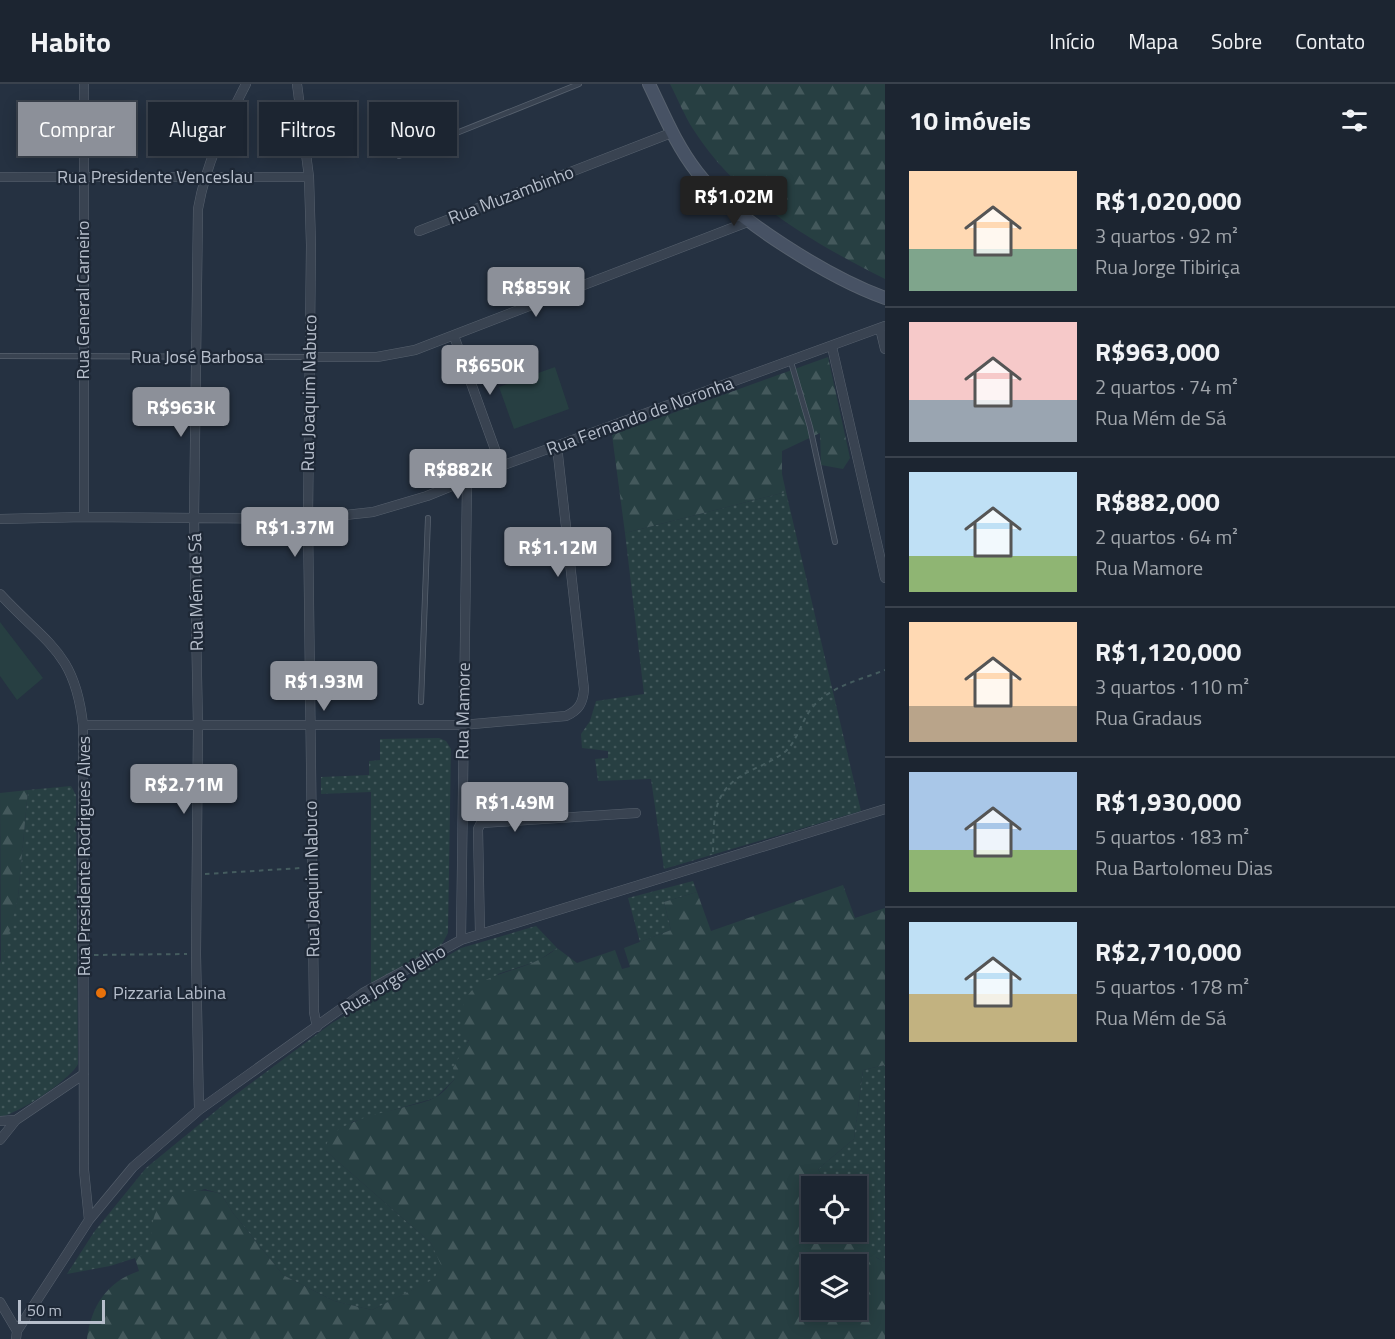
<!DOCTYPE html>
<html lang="pt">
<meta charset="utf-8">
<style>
:root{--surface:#1c2531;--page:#29313d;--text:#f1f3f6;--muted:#a0a5ab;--line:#3a424d;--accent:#8c9099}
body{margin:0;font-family:"Titillium Web",sans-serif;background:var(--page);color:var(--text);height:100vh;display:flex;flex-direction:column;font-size:22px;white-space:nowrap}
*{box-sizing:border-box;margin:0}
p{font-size:20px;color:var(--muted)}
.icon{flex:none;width:33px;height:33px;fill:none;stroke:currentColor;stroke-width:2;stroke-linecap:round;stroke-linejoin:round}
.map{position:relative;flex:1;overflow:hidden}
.panel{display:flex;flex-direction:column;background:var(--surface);width:510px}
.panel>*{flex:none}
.guide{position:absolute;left:18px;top:18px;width:570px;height:54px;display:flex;gap:12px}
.tools{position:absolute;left:801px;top:1092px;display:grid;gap:12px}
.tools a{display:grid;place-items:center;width:66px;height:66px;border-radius:0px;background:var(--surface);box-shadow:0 3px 15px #0003,0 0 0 2px var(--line);font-size:30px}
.scale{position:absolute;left:18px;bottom:15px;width:87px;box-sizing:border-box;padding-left:6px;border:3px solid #b6becb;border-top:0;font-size:16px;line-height:21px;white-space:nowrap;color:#b6becb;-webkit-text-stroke:4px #1e2836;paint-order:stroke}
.price{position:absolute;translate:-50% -51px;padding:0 14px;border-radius:6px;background:var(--accent);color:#fff;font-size:20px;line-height:39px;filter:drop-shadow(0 2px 3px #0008)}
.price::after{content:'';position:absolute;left:50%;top:36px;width:18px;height:14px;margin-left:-9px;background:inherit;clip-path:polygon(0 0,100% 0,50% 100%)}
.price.current{background:#222;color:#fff}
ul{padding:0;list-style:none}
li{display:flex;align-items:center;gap:18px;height:150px;padding:0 24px}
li+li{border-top:2px solid var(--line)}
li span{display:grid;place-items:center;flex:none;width:168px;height:120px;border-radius:0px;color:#555}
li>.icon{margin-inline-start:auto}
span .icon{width:72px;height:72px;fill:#fffc;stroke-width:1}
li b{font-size:26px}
h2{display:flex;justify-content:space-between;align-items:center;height:72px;padding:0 24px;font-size:26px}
.pill{padding:0 21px;border-radius:0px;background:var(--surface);box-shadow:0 3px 15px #0003,0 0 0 2px var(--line);font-size:21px;line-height:54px}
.pill.current{background:var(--accent);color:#fff}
header{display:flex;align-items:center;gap:36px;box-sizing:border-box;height:84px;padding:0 30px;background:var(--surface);border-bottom:2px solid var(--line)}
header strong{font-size:28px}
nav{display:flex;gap:33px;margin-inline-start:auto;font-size:21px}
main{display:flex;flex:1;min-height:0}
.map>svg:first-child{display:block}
.green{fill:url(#green-dots)}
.forest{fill:url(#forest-firs);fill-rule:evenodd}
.pitch{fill:#273f42}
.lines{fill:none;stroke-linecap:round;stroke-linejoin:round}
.service-casing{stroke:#57616e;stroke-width:6}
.minor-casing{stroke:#57616e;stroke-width:10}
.secondary-casing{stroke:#57616e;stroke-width:14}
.path{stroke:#455c5f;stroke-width:2;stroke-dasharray:4.5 4.5;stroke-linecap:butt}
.service{stroke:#394351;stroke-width:4.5}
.minor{stroke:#394351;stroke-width:9}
.secondary{stroke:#475264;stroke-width:12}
.food-dot{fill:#e8710a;stroke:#1e2836;stroke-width:2}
.labels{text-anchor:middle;stroke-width:4.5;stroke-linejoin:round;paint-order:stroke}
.street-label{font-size:18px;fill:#b6becb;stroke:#1e2836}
.poi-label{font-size:18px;fill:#b6becb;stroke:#1e2836;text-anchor:start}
</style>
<header>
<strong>Habito</strong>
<nav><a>Início</a><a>Mapa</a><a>Sobre</a><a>Contato</a></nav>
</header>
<main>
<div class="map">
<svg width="885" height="1255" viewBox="0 0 885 1255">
<defs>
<pattern id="green-dots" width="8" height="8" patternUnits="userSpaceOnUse" patternTransform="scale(1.5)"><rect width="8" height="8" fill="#273f42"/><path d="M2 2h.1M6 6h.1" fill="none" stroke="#44595c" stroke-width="1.8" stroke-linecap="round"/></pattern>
<pattern id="forest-firs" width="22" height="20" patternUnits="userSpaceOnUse" patternTransform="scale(1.5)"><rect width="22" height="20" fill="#273f42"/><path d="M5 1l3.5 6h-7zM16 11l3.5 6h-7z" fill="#44595c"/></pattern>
</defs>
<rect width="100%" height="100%" fill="#253141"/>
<path class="green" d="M786,408L861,727L664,785L651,695L598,697L595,675L608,674V667L582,664L581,650L590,637L596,617L644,610L625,449Z
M439,654L446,657L451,665L448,849L441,862L371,899V708L321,710V693L369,691V677L380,676V655Z
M71,702L76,711L78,980C70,996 18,1030 0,1033V879L18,813L28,706Z
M693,797L697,808L664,818L671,846L640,858L628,814Z
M536,842L557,864L538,877L498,890L465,964L455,995L435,1014L352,1038L328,1058L326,1067L431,1159L442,1181L435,1195L372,1226L334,1217L283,1191L233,1129L221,1110L205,1105L164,1117L153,1142L151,1169L110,1182L67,1190L94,1148L146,1084L234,1012L332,939L461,864Z
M885,981V1178C852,1163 856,1133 856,1102H828L818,1085L854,1055L863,986Z"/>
<path class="forest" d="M670,0H885V195C812,158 738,116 693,45C684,31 678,15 670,0Z
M828,273L850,374L843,385L821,381L820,349L782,367V390L786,408L625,449L612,351Z
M28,706L18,813L1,881L0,709Z
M843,801L855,834L885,824V981L863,986L854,1055L818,1085L828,1102H812V1148H856L877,1174L885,1178V1255H87C91,1223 106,1198 139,1187L135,1174L151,1168C152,1155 150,1138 157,1126C168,1106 201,1103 221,1110L233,1129L283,1191L334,1217L372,1226L434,1195L441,1181L431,1159L326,1067C324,1032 412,1026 434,1014C442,1011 449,1001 455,995L453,984L469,956L461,950C455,879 518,898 557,864L577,879L615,866L622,885L630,883L624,864L671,846L664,818L697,808L711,847ZM856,1180V1226H812V1180Z"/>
<path class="pitch" d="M555,283L569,325L514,345L499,303Z
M0,538L43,594L17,616L0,592Z"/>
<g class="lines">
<g class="service-casing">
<path id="service" d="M399,72L579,0
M0,272L310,273
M791,278L810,343L835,458
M421,618L428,434"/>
</g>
<g class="minor-casing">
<path id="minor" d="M297,0L309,93L311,161L308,435L314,928L317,943
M0,93H309
M419,147L671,49
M880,244L885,265
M454,252L501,382
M832,263L885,494
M310,273H377L415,266L750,137
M84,433V0
M0,435L84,433L308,435L373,428L427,412L501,382L885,242
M0,510C46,560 75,567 83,641L84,1086L89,1136
M83,641H462L566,632C579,626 583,619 584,605L557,362
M480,850L478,745L481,739L636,729
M461,856L467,398
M199,1026L196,870L198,642L194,435L198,125C206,79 225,41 246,0
M0,1037L16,1036
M0,1056L16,1036L84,990
M0,1218L17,1247
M16,1255L17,1247L89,1136L133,1083L199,1026L363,909L461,856L885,725"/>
</g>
<g class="secondary-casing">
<path id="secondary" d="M649,0C664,31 676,61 697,88C733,135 830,194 885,214"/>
</g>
<path class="path" d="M713,768C714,731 712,705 750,687C762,681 775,676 786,667C796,657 800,643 807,631C823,604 857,597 885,586
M205,790L301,784
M94,871L187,870"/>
<use href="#service" class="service"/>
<use href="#minor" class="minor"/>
<use href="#secondary" class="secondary"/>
</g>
<circle class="food-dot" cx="101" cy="909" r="6"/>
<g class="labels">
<g class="street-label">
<text x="155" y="99">Rua Presidente Venceslau</text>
<text transform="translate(511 111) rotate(-21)" y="6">Rua Muzambinho</text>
<text transform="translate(83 216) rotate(-90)" y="6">Rua General Carneiro</text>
<text x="197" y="279">Rua José Barbosa</text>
<text transform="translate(309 309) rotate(-89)" y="6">Rua Joaquim Nabuco</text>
<text transform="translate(640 332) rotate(-20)" y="6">Rua Fernando de Noronha</text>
<text transform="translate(196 508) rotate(-91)" y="6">Rua Mém de Sá</text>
<text transform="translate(463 627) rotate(-89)" y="6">Rua Mamore</text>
<text transform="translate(84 772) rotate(-90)" y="6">Rua Presidente Rodrigues Alves</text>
<text transform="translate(312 795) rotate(-91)" y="6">Rua Joaquim Nabuco</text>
<text transform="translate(393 896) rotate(-31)" y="6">Rua Jorge Velho</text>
</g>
<g class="poi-label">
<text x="113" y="915">Pizzaria Labina</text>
</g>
</g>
</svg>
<div class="tools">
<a><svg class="icon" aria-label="locate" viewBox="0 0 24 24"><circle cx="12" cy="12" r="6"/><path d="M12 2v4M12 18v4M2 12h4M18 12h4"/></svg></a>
<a><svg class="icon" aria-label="layers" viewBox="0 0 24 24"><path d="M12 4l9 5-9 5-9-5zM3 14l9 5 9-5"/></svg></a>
</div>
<div class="scale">50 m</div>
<b class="price current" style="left:734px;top:143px">R$1.02M</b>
<b class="price" style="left:536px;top:234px">R$859K</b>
<b class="price" style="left:490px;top:312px">R$650K</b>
<b class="price" style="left:181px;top:354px">R$963K</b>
<b class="price" style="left:458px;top:416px">R$882K</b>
<b class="price" style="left:295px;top:474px">R$1.37M</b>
<b class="price" style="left:558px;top:494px">R$1.12M</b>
<b class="price" style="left:324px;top:628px">R$1.93M</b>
<b class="price" style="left:184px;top:731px">R$2.71M</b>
<b class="price" style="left:515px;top:749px">R$1.49M</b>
<div class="guide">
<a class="pill current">Comprar</a>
<a class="pill">Alugar</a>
<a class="pill">Filtros</a>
<a class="pill">Novo</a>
</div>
</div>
<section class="panel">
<h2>10 imóveis<svg class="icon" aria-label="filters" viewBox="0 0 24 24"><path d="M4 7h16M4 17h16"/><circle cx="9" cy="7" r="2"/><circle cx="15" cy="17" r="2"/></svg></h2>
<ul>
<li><span style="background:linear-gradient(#ffd9b3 65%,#7fa58c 0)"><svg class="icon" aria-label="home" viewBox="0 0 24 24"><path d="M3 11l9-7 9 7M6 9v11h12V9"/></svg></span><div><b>R$1,020,000</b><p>3 quartos · 92 m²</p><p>Rua Jorge Tibiriça</p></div></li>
<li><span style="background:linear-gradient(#f6c9c9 65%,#9aa5b1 0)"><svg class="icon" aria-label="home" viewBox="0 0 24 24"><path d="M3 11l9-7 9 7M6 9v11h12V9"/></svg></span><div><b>R$963,000</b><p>2 quartos · 74 m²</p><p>Rua Mém de Sá</p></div></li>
<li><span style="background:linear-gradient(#bfe0f5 70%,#8fb573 0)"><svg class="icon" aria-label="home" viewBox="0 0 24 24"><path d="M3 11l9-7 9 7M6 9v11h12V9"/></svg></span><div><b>R$882,000</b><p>2 quartos · 64 m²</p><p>Rua Mamore</p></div></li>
<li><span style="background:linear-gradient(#ffd9b3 70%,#b9a48a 0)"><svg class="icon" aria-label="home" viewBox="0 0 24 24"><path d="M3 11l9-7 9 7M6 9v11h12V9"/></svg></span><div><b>R$1,120,000</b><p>3 quartos · 110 m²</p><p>Rua Gradaus</p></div></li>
<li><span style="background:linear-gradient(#a9c7e8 65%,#8fb573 0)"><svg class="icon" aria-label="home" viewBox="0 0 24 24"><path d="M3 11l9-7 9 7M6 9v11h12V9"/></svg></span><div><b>R$1,930,000</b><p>5 quartos · 183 m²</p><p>Rua Bartolomeu Dias</p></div></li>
<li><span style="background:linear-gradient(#bfe0f5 60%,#c2b280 0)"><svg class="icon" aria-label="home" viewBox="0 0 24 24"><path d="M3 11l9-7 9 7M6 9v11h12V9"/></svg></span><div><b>R$2,710,000</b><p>5 quartos · 178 m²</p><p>Rua Mém de Sá</p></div></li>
</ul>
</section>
</main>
